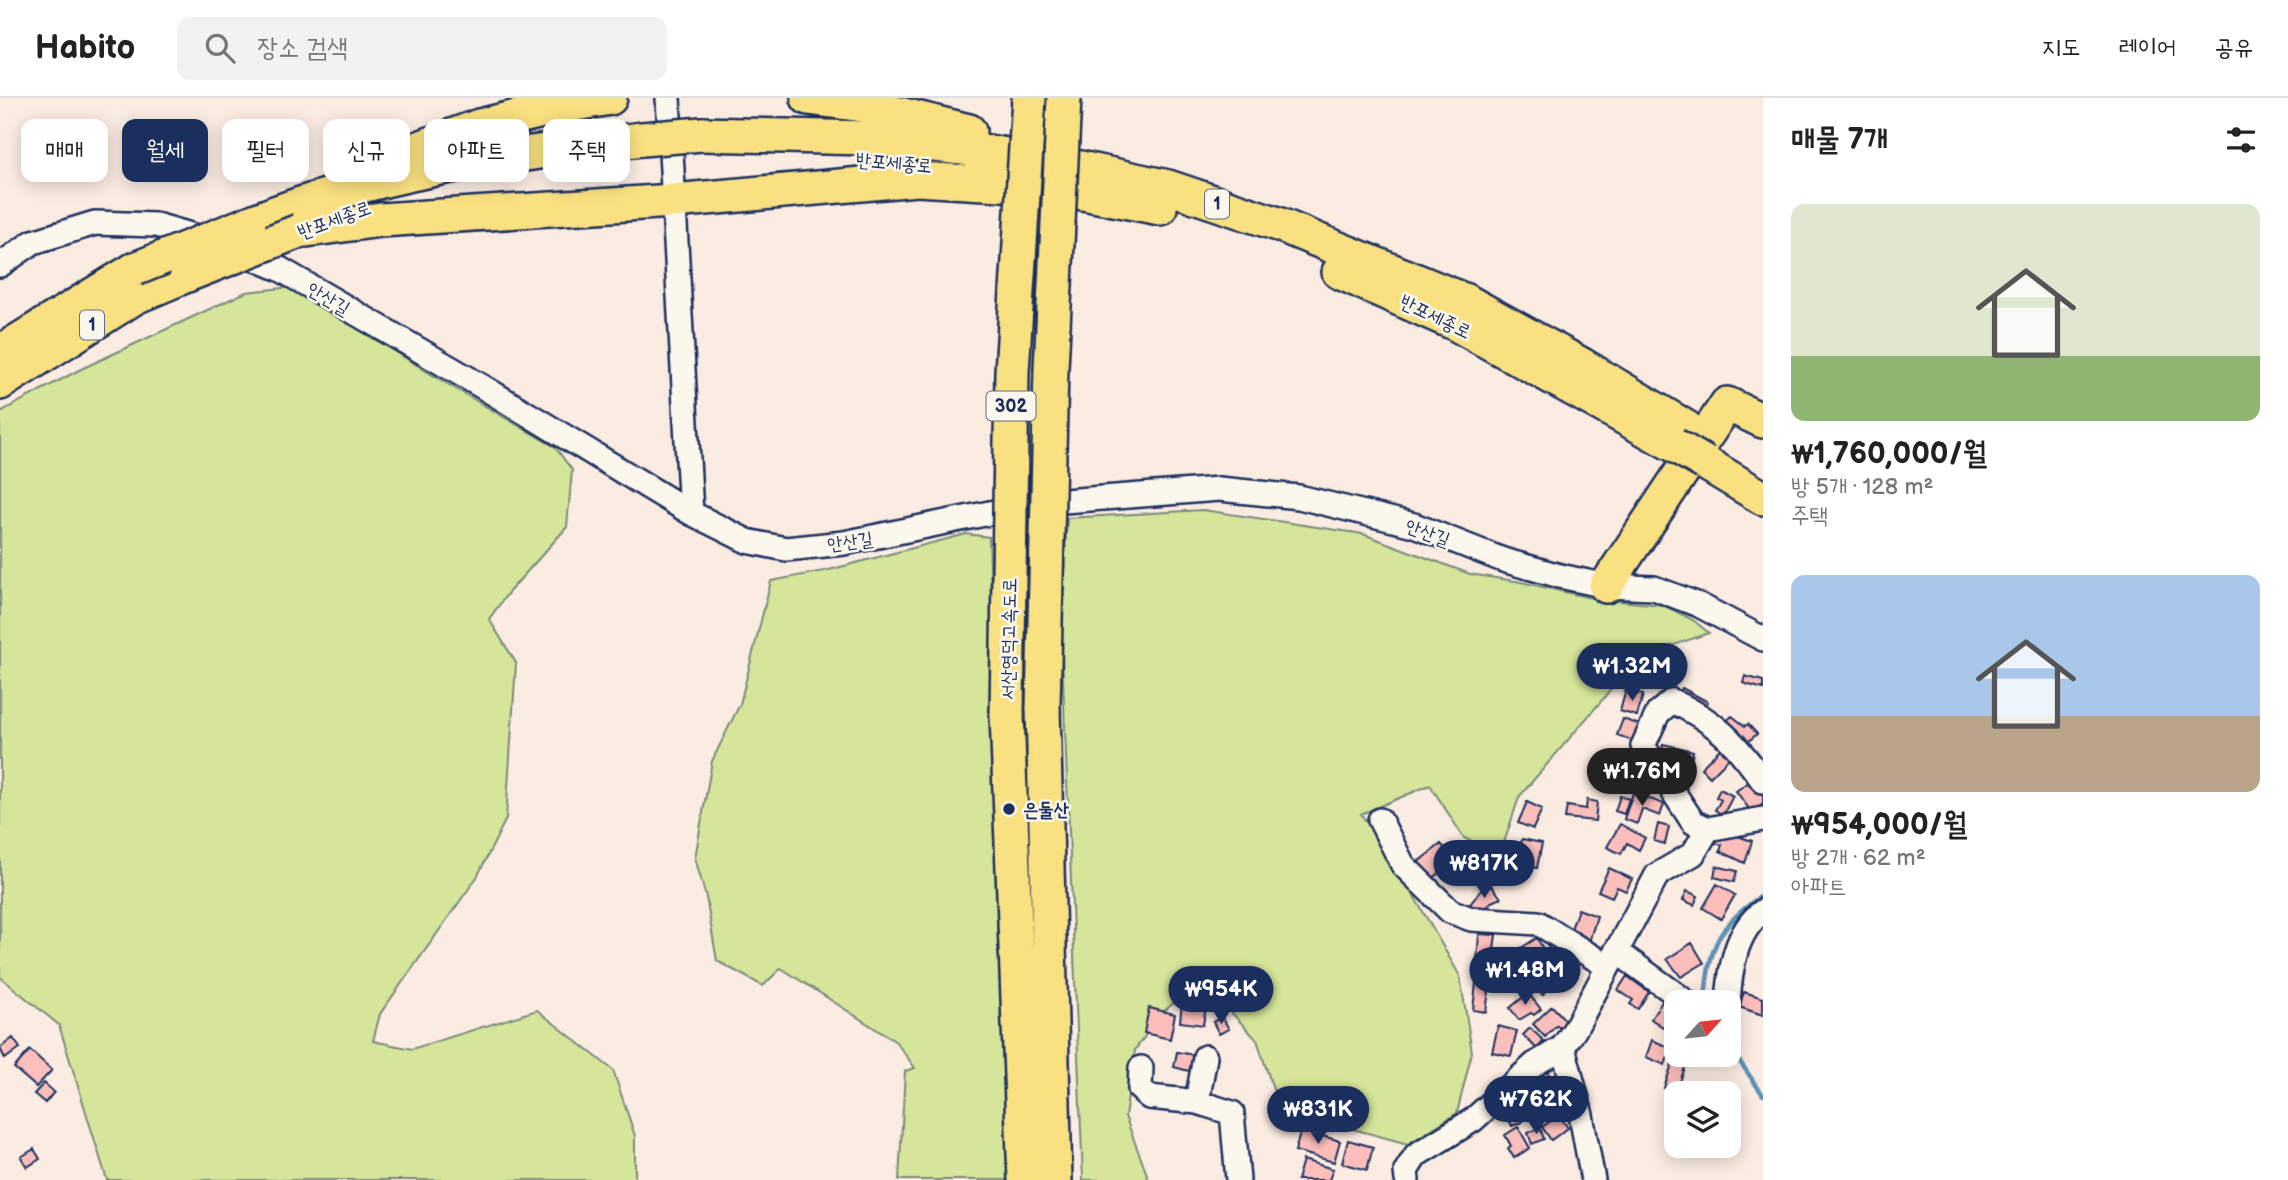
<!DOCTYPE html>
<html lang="ko">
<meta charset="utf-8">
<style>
:root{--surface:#fff;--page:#f2f2f2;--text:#222;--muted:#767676;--line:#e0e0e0;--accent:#1b2f5e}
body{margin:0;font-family:"Balsamiq Sans","Poor Story",sans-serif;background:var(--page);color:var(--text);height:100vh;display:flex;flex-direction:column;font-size:26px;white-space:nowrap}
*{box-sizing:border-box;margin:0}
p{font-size:23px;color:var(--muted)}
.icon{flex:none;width:38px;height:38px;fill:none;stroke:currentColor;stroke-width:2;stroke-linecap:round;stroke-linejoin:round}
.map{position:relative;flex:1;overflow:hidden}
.details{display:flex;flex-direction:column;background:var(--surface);width:525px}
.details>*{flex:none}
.hud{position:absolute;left:21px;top:21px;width:665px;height:63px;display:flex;gap:14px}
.needle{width:46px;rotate:63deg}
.buttons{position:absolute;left:1664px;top:892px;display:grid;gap:14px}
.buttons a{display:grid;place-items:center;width:77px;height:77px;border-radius:14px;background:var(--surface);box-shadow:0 4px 18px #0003;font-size:35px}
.price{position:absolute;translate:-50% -60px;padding:0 16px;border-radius:24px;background:var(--accent);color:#fff;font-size:23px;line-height:46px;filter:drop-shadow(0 2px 4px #0008)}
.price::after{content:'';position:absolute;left:50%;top:42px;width:21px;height:16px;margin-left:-10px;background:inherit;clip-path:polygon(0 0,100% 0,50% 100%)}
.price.active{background:#222;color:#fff}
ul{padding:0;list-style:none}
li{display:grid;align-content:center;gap:14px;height:371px;padding:0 28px}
li span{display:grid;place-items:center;height:217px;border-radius:14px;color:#555}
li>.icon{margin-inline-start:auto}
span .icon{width:126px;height:126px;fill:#fffc;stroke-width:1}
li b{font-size:30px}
h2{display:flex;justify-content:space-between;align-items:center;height:84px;padding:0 28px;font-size:30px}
.tag{padding:0 24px;border-radius:14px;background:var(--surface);box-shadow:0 4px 18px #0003;font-size:24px;line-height:63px}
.tag.active{background:var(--accent);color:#fff}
header{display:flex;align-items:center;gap:42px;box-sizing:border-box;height:98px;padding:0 35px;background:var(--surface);border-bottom:2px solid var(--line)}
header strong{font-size:33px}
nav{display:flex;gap:38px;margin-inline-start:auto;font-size:24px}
.search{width:490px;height:63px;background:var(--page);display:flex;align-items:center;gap:18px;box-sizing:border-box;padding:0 24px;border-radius:14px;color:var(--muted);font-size:26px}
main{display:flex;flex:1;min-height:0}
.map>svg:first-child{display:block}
.green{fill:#d5e69a;stroke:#788a7c;stroke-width:2}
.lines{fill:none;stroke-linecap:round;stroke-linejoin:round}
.stream{stroke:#5e91b4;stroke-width:4.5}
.building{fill:#fcbfbc;stroke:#1b2f5e;stroke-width:2}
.minor-casing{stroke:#1b2f5e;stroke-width:28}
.highway-casing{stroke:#1b2f5e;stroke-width:38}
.minor{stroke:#fbf7ec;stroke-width:23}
.highway{stroke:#f9e181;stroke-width:33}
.highway-bridge-casing{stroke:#1b2f5e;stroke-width:38;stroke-linecap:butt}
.highway-bridge{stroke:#f9e181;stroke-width:33}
.poi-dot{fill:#1b2f5e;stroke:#fbf7ec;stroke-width:2.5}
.labels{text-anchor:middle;stroke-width:5;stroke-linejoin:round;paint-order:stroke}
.shield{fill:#fbf7ec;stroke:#5e6b89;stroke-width:2}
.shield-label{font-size:18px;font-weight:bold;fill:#1b2f5e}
.street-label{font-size:19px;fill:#1b2f5e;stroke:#fbf7ec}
.poi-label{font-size:19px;font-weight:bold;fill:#1b2f5e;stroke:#fbf7ec;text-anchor:start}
</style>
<header>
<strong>Habito</strong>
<div class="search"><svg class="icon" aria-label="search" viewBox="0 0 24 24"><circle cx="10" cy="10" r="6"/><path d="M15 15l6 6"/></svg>장소 검색</div>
<nav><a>지도</a><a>레이어</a><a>공유</a></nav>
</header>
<main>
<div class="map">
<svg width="1763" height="1082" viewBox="0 0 1763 1082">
<rect width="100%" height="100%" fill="#fbece2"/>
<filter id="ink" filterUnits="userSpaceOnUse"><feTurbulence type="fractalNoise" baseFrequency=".0143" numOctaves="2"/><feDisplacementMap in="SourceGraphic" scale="14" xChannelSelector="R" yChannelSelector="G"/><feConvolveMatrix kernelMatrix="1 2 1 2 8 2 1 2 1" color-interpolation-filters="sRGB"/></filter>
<g filter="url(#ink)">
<path class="green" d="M292,189L434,278L555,349L572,372L567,429L508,495L489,521L516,565L506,721L477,779L380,916L373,943L412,951L537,912L613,972L635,1038V1082H107L59,927L0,879V314L79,272L246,194Z
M1203,412L1363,436L1470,476L1521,484L1595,501L1663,507L1693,522L1709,535L1639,559L1519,699L1500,757L1464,740L1430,687L1361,716L1395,765L1460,878L1472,954L1457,1015L1408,1046L1327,1024L1275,997L1257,942L1217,899L1191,890L1161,916L1135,952L1125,1018L1149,1082H1083L1061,532L1067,420Z
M966,436L989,439L1010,1082H899L905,973L915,970L896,944L781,870L763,888L717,863L706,799L695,760L712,663L740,606L771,483L829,472Z"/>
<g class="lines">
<path class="stream" d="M1705,905C1708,851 1717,827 1763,797
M1729,948L1763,997"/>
</g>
<path class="building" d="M1745,578L1763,583V591L1743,585Z
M1682,590L1708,604L1703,613L1677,599Z
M1626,592L1643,597L1637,618L1620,613Z
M1732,618L1745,628L1748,626L1757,636L1741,650L1721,628Z
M1623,621L1640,627L1634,643L1617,637Z
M1663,646L1693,653L1690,669L1674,666L1673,670L1659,667Z
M1720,651L1729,660L1710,679L1701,670Z
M1609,655L1625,660L1618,685L1602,681Z
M1752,682L1763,697V706L1752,715L1736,693Z
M1720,691L1733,698L1723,717L1715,712L1721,702L1716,699Z
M1633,695L1664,706L1660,718L1642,711L1637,726L1624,721Z
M1620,698L1629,701L1624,716L1615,713Z
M1587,702L1597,704L1595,723L1565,720L1567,708L1586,711Z
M1527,704L1542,711L1533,731L1518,725Z
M1620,726L1645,740L1639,752L1627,745L1621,756L1607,749Z
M1658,726L1669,729L1665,746L1654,743Z
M1720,732L1752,743L1745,765L1720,753L1722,747L1716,745Z
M1522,741L1542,745L1537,770L1516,766Z
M1441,746L1455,763L1432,781L1418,764Z
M1716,768L1737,773L1734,784L1714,779Z
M1609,770L1632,781L1626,793L1617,789L1612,799L1598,793Z
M1717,786L1735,797L1721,821L1703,810Z
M1492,788L1501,800L1491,804L1479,819L1468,809L1482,791Z
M1687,793L1698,798L1694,807L1683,802Z
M1578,811L1597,818L1589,844L1569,837Z
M1479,836L1496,837L1492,866L1486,865L1485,877L1476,876Z
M1537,840L1545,854L1529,863L1521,850Z
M1553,841L1565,862L1558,866L1546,845Z
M1692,845L1704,865L1681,879L1667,861Z
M1524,861L1536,882L1523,889L1511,868Z
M1545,878L1551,882L1543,897L1537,893Z
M1627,878L1649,894L1638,911L1630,906L1633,902L1618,892Z
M1476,885L1490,886L1486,914L1473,912Z
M1744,894L1763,900V917L1739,909Z
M1528,895L1541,911L1534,917L1531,915L1519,922L1510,910Z
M1663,902L1676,911V922L1669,933L1651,921Z
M1182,904L1206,908L1203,927L1180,924Z
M1552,908L1573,930L1566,937L1557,927L1545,939L1533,926Z
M1149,910L1175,916L1170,941L1144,935Z
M1222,919L1229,931L1219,936L1213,924Z
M1498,928L1517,933L1511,958L1492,954Z
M1530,930L1544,943L1537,951L1523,937Z
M13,940L20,950L5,961L0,950Z
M1652,942L1671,950L1665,967L1646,959Z
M30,952L52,972L36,989L14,970Z
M1177,954L1200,958L1196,975L1174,969Z
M1676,954V957L1689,958L1676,995L1664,990Z
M1544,967L1551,980L1533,989L1526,976Z
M44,985L54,994L45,1005L34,996Z
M1536,997L1548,1002L1539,1022L1527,1016Z
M1511,998L1522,1024L1512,1028L1500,1003Z
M1559,1017L1568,1030L1551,1042L1542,1029Z
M1518,1029L1530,1050L1514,1060L1508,1050L1511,1048L1505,1037Z
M1540,1030L1544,1041L1532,1046L1528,1035Z
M1301,1032L1340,1043L1334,1064L1295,1053Z
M1348,1042L1373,1049L1367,1072L1342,1065Z
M34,1051L40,1061L27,1069L21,1059Z
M1303,1062L1333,1071L1329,1082H1297Z"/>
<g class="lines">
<g class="minor-casing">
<path id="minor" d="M668,0L691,415
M0,167L33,144L95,125L156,127L215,144L280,171L483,289L691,415L747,443L786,451L844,445L1038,405L1219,391L1299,399L1414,427L1503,462L1560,478L1606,488L1654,490L1699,507L1763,541
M1380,722L1403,767L1450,813L1471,821L1538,825L1607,868
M1708,731L1693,724L1643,648L1658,615L1672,603C1716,623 1735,644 1763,683
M1616,853L1688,905
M1728,905C1730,872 1735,833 1763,813
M1563,949L1581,1017L1593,1082
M1141,970L1140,991L1149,999L1197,1004L1232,1015L1238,1082
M1197,1004L1205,959
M1407,1082L1406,1073L1416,1057L1473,1022L1535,966L1563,949L1575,931L1657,777L1693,756L1708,731L1763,721"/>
</g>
<g class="highway-casing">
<path id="highway" d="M808,0L863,7L969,33
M702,36L867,40L963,50L1057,65L1168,89L1278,126L1466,203L1582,267L1687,330
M378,65L479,28L564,8L610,0
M996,78L1160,110
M249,125C377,73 507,57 642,41
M299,133L381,122L673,103L917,81L1018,87
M1339,174L1456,226L1670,345
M0,254L135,171
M0,285L135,199L187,177
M1705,365L1763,400
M1606,488L1727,306L1763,323
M1043,609L1055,1082
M1007,616L1025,1082"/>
</g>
<use href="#minor" class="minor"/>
<use href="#highway" class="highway"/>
<g class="highway-bridge-casing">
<path id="highway-bridge" d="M642,41L702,36
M135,171L249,125
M187,177L299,133
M1674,347L1705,365
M1043,609L1051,271L1064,0
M1007,616L1012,274L1029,0"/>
</g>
<use href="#highway-bridge" class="highway-bridge"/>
</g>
</g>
<circle class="poi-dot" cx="1009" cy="711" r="7"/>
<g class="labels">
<g class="shield">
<rect x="1205" y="91.5" width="24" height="29" rx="5"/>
<rect x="80" y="212.5" width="24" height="29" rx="5"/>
<rect x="986.5" y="293.5" width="49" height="29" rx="5"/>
</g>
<g class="shield-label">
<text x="1217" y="112">1</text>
<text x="92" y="233">1</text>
<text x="1011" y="314">302</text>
</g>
<g class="street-label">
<text transform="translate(894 64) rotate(5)" y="7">반포세종로</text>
<text transform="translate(334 121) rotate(-20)" y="7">반포세종로</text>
<text transform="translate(329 200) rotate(30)" y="7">안산길</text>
<text transform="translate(1436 218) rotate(26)" y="7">반포세종로</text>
<text transform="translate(1428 434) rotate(20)" y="7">안산길</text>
<text transform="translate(850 443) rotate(-8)" y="7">안산길</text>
<text transform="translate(1008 541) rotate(-89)" y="7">서산영덕고속도로</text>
</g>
<g class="poi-label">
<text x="1023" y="718">은둘산</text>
</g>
</g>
</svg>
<div class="buttons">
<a><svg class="needle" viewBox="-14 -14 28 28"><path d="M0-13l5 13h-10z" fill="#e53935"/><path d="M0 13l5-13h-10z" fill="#767676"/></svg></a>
<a><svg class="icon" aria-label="layers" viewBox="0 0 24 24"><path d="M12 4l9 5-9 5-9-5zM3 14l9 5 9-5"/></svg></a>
</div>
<b class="price" style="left:1632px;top:605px">₩1.32M</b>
<b class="price active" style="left:1642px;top:710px">₩1.76M</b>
<b class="price" style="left:1484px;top:802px">₩817K</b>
<b class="price" style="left:1525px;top:909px">₩1.48M</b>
<b class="price" style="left:1221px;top:928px">₩954K</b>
<b class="price" style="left:1536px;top:1038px">₩762K</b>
<b class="price" style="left:1318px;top:1048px">₩831K</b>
<div class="hud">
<a class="tag">매매</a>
<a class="tag active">월세</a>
<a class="tag">필터</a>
<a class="tag">신규</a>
<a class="tag">아파트</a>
<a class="tag">주택</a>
</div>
</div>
<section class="details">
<h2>매물 7개<svg class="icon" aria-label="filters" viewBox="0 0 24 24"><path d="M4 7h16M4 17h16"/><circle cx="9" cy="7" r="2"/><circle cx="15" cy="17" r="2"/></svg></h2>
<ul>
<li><span style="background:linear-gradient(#dfe7d0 70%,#8fb573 0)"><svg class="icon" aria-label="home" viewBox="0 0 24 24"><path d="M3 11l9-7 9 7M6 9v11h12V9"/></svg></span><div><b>₩1,760,000/월</b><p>방 5개 · 128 m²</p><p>주택</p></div></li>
<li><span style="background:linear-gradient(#a9c7e8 65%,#b9a48a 0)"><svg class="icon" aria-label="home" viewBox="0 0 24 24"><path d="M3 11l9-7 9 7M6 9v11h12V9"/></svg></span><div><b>₩954,000/월</b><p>방 2개 · 62 m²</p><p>아파트</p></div></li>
</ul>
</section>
</main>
